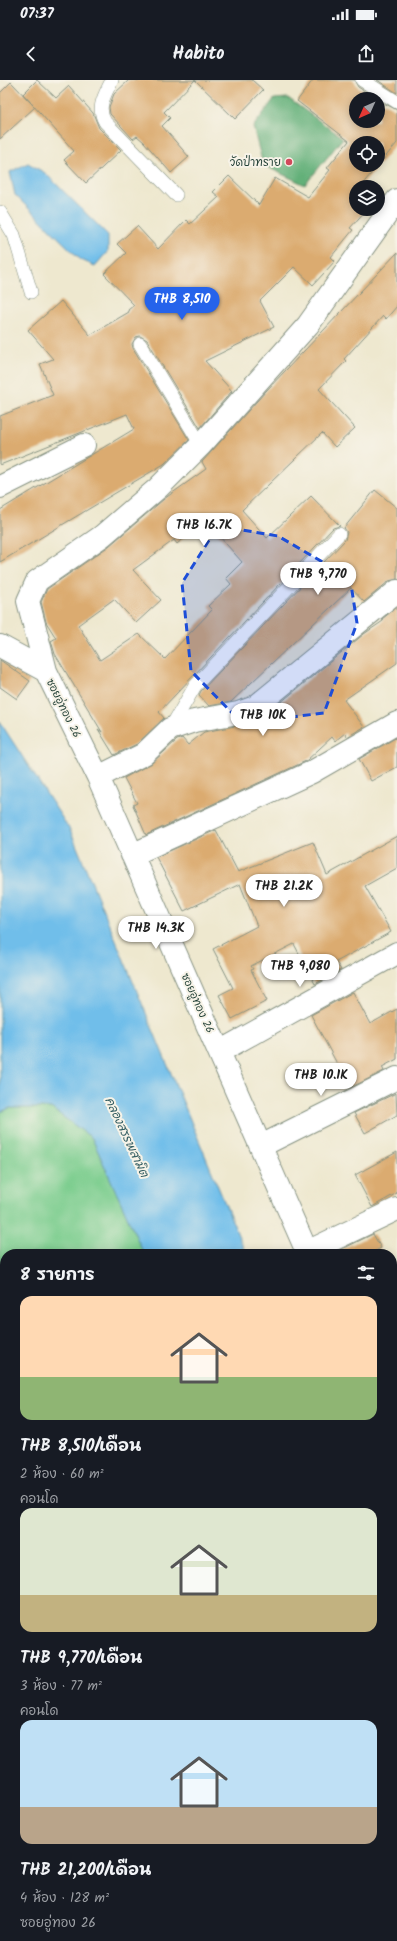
<!DOCTYPE html>
<html lang="th">
<meta charset="utf-8">
<style>
:root{--surface:#171b24;--page:#20242c;--text:#f1f3f6;--muted:#9ea1a6;--accent:#2563eb}
body{margin:0;font-family:Kalam,"Playpen Sans Thai",sans-serif;background:var(--page);color:var(--text);height:100vh;display:flex;flex-direction:column;font-size:15px;white-space:nowrap}
*{box-sizing:border-box;margin:0}
p{font-size:13px;color:var(--muted)}
.icon{flex:none;width:22px;height:22px;fill:none;stroke:currentColor;stroke-width:2;stroke-linecap:round;stroke-linejoin:round}
.map{position:relative;flex:1;overflow:hidden}
.details{position:absolute;left:0px;top:1169px;width:397px;height:692px;display:flex;flex-direction:column;background:var(--surface);border-radius:16px 16px 0 0;box-shadow:0 2px 10px #0003}
.details>*{flex:none}
.needle{width:26px;rotate:225deg}
.controls{position:absolute;left:349px;top:12px;display:grid;gap:8px}
.controls a{display:grid;place-items:center;width:36px;height:36px;border-radius:50%;background:var(--surface);box-shadow:0 2px 10px #0003;font-size:20px}
.price{position:absolute;translate:-50% -34px;padding:0 9px;border-radius:14px;background:#fff;color:#222;font-size:13px;line-height:26px;filter:drop-shadow(0 1px 2px #0008)}
.price::after{content:'';position:absolute;left:50%;top:24px;width:12px;height:9px;margin-left:-6px;background:inherit;clip-path:polygon(0 0,100% 0,50% 100%)}
.price.selected{background:var(--accent);color:#fff}
ul{padding:0;list-style:none}
li{display:grid;align-content:center;gap:8px;height:212px;padding:0 20px}
li span{display:grid;place-items:center;height:124px;border-radius:12px;color:#555}
li>.icon{margin-inline-start:auto}
span .icon{width:72px;height:72px;fill:#fffc;stroke-width:1}
li b{font-size:17px}
h2{display:flex;justify-content:space-between;align-items:center;height:48px;padding:0 20px;font-size:17px}
.status{display:flex;justify-content:space-between;align-items:center;height:28px;padding:0 20px;background:var(--surface);direction:ltr}
.status svg{height:11px;fill:currentColor}
header{display:flex;justify-content:space-between;align-items:center;height:52px;padding:0 20px;background:var(--surface);font-size:18px;font-weight:800}
.map>svg:first-child{display:block}
.green{fill:#7bcd8e;stroke:#4d8561}
.forest{fill:#64b079;stroke:#427656}
.water{fill:#70beea;stroke:#487e8f}
.building{fill:#dbab70;fill-rule:evenodd}
.lines{fill:none;stroke-linecap:round;stroke-linejoin:round}
.lane-casing{stroke:#869282;stroke-width:14}
.street-casing{stroke:#869282;stroke-width:24}
.lane{stroke:#fff;stroke-width:13}
.street{stroke:#fff;stroke-width:22}
.marked{fill:#1d4ed8;fill-opacity:0.2;stroke:#1d4ed8;stroke-width:3;stroke-dasharray:8 5;stroke-linejoin:round}
.poi-dot{fill:#d1495b;stroke:#f7f3e8;stroke-width:1.5}
.labels{text-anchor:middle;stroke-width:4;stroke-linejoin:round;paint-order:stroke}
.poi-label{font-size:11px;fill:#1f3d34;stroke:#f7f3e8;text-anchor:end}
.street-label{font-size:11px;fill:#1f3d34;stroke:#f7f3e8}
.water-label{font-size:12px;font-style:italic;fill:#335d62;stroke:#f7f3e8}
</style>
<div class="status"><b>07:37</b><svg viewBox="0 0 49 12"><path d="M0 12V9h3v3zM5 12V6h3v6zM10 12V3h3v9zM15 12V0h3v12zM26 1h20v11H26zM47 4h2v5h-2z"/></svg></div>
<header><svg class="icon" aria-label="back" viewBox="0 0 24 24"><path d="M15 5l-7 7 7 7"/></svg>Habito<svg class="icon" aria-label="share" viewBox="0 0 24 24"><path d="M12 15V3M7 8l5-5 5 5M5 13v7h14v-7"/></svg></header>
<div class="map">
<svg width="397" height="1861" viewBox="0 0 397 1861">
<rect width="100%" height="100%" fill="#f7f3e8"/>
<filter id="ink" filterUnits="userSpaceOnUse"><feTurbulence type="fractalNoise" baseFrequency=".025" numOctaves="2"/><feDisplacementMap in="SourceGraphic" scale="8" xChannelSelector="R" yChannelSelector="G"/><feConvolveMatrix kernelMatrix="1 2 1 2 8 2 1 2 1" color-interpolation-filters="sRGB"/></filter>
<filter id="wash" filterUnits="userSpaceOnUse"><feTurbulence type="fractalNoise" baseFrequency=".012" numOctaves="4" result="noise"/><feDisplacementMap in="SourceGraphic" scale="16" xChannelSelector="R" yChannelSelector="G"/><feGaussianBlur stdDeviation="0.9" result="paint"/><feColorMatrix in="noise" values="0 0 0 0 0 0 0 0 0 0 0 0 0 0 0 0 0 1.4 0 .05"/><feComposite in="paint" operator="in"/></filter>
<g filter="url(#wash)">
<rect width="100%" height="100%" fill="#eee8cf"/>
<path class="green" d="M10,1028H51L92,1058L144,1174H5V1856H392V1727L397,1738V1861H0V1032Z"/>
<path class="forest" d="M288,18L343,58L305,105L263,85L253,47L274,19Z"/>
<path class="water" d="M28,83L45,93L108,155V171L95,186L81,180L15,115L10,92Z
M0,642L70,750L246,1174H144L92,1058L51,1028H10L0,1032Z
M392,1509L397,1520V1738L392,1727Z"/>
<g id="blocks">
<path class="building" d="M37,0L56,18L69,6L93,33L99,48L121,70L86,103L64,80L74,71L23,14Z
M129,0H252L263,10L235,39L195,0L164,32L170,38L162,46L189,77L171,93L144,62L137,56L133,59L110,34L109,27L114,14Z
M313,0H354L358,7L377,19H356V41H378V20L397,30V63L360,107H356V112L352,117L356,120V129H367L350,148L353,150L331,177L335,181L313,205L294,187L260,221L274,247L205,281L232,311L200,348L147,260L140,256L136,257L132,264L133,268L189,360L164,384L0,482V430L134,349L127,334L0,385V336L53,315L40,284L53,279L28,250L61,221L90,255L129,232L128,230L134,225L104,194L126,173L117,164L137,146L158,169L186,140L190,144L219,117L213,112L229,96L259,125L275,98L308,117L330,90L327,88L349,61L297,21ZM356,63H378V85H356Z
M377,0H397V13Z
M11,2L35,27L0,59V13Z
M397,173V226L386,239L383,236L344,279L346,281L319,309L355,348L335,367L322,353L242,430L267,458L311,416L340,446L333,448L159,632L164,638L137,664L114,675L98,649L102,652L55,574L51,561L56,558L46,542L41,522L47,509L109,466L164,419L206,389L202,382L266,311ZM205,440L242,482L226,498L231,504L208,526L212,530L165,579L139,554L100,580L78,545L114,519L136,543L161,520L133,490L174,460L177,464Z
M375,410L397,428V499L389,501L364,522L351,508L231,622L209,626L199,615L201,611L345,460L347,452L344,448Z
M397,527V583L344,620L364,647L347,657L345,653L335,661L332,657L306,681L146,755L133,725L137,723L124,698L152,683L177,660L182,658L188,665L204,652L240,645L263,637L364,554L383,541L382,539Z
M0,580L30,601L17,619L0,607Z
M397,657V687L371,701L359,679Z
M216,750L238,792L313,762L327,795L397,756V788L365,806L391,852L336,882L341,890L315,904L294,864L251,886L253,889L251,890L267,921L232,939L219,915L233,908L213,869L257,846L240,804L184,831L156,777Z
M353,912L370,944L397,929V979L382,987L384,991L350,1008L311,935Z
M396,1013L397,1035L365,1053L354,1033Z
M397,1072V1113L372,1127L355,1095Z
M373,1154L381,1168L370,1174H332Z"/>
</g>
</g>
<g filter="url(#ink)">
<use href="#blocks" fill-opacity="0" stroke="#869282" stroke-width="1"/>
<g class="lines">
<g class="lane-casing">
<path id="lane" d="M112,0C105,15 96,27 105,42L176,115
M362,0L397,22
M0,132L14,155L31,212
M140,264L201,365
M170,649L195,606L339,454
M0,1312L5,1324
M392,1349L397,1347
M0,1737L5,1735
M213,1856L216,1861"/>
</g>
<g class="street-casing">
<path id="street" d="M0,407L84,365
M0,566L46,591L98,697L308,1174
M46,591L28,521L37,501L102,456L158,408L201,365L308,245L397,120
M98,697L144,674L170,649L194,641L238,633L255,627L397,511
M132,775L312,692L397,643
M219,972L397,873
M261,1066L397,998
M307,1172L397,1129
M392,1363L397,1374"/>
</g>
<use href="#lane" class="lane"/>
<use href="#street" class="street"/>
</g>
</g>
<path class="marked" d="M218,446L278,456L350,498L357,543L324,633L242,643L191,591L182,503Z"/>
<circle class="poi-dot" cx="289" cy="82" r="4"/>
<g class="labels">
<g class="poi-label">
<text x="281" y="86">วัดป่าทราย</text>
</g>
<g class="street-label">
<text transform="translate(64 628) rotate(64)" y="4">ซอยอู่ทอง 26</text>
<text transform="translate(198 923) rotate(66)" y="4">ซอยอู่ทอง 26</text>
</g>
<g class="water-label">
<text transform="translate(127 1057) rotate(65)" y="4">คลองสรรพสามิต</text>
</g>
</g>
</svg>
<div class="controls">
<a><svg class="needle" viewBox="-14 -14 28 28"><path d="M0-13l5 13h-10z" fill="#e53935"/><path d="M0 13l5-13h-10z" fill="#9ea1a6"/></svg></a>
<a><svg class="icon" aria-label="locate" viewBox="0 0 24 24"><circle cx="12" cy="12" r="6"/><path d="M12 2v4M12 18v4M2 12h4M18 12h4"/></svg></a>
<a><svg class="icon" aria-label="layers" viewBox="0 0 24 24"><path d="M12 4l9 5-9 5-9-5zM3 14l9 5 9-5"/></svg></a>
</div>
<b class="price selected" style="left:182px;top:241px">THB 8,510</b>
<b class="price" style="left:204px;top:467px">THB 16.7K</b>
<b class="price" style="left:318px;top:516px">THB 9,770</b>
<b class="price" style="left:263px;top:657px">THB 10K</b>
<b class="price" style="left:284px;top:828px">THB 21.2K</b>
<b class="price" style="left:156px;top:870px">THB 14.3K</b>
<b class="price" style="left:300px;top:908px">THB 9,080</b>
<b class="price" style="left:321px;top:1017px">THB 10.1K</b>
<section class="details">
<h2>8 รายการ<svg class="icon" aria-label="filters" viewBox="0 0 24 24"><path d="M4 7h16M4 17h16"/><circle cx="9" cy="7" r="2"/><circle cx="15" cy="17" r="2"/></svg></h2>
<ul>
<li><span style="background:linear-gradient(#ffd9b3 65%,#8fb573 0)"><svg class="icon" aria-label="home" viewBox="0 0 24 24"><path d="M3 11l9-7 9 7M6 9v11h12V9"/></svg></span><div><b>THB 8,510/เดือน</b><p>2 ห้อง · 60 m²</p><p>คอนโด</p></div></li>
<li><span style="background:linear-gradient(#dfe7d0 70%,#c2b280 0)"><svg class="icon" aria-label="home" viewBox="0 0 24 24"><path d="M3 11l9-7 9 7M6 9v11h12V9"/></svg></span><div><b>THB 9,770/เดือน</b><p>3 ห้อง · 77 m²</p><p>คอนโด</p></div></li>
<li><span style="background:linear-gradient(#bfe0f5 70%,#b9a48a 0)"><svg class="icon" aria-label="home" viewBox="0 0 24 24"><path d="M3 11l9-7 9 7M6 9v11h12V9"/></svg></span><div><b>THB 21,200/เดือน</b><p>4 ห้อง · 128 m²</p><p>ซอยอู่ทอง 26</p></div></li>
</ul>
</section>
</div>
